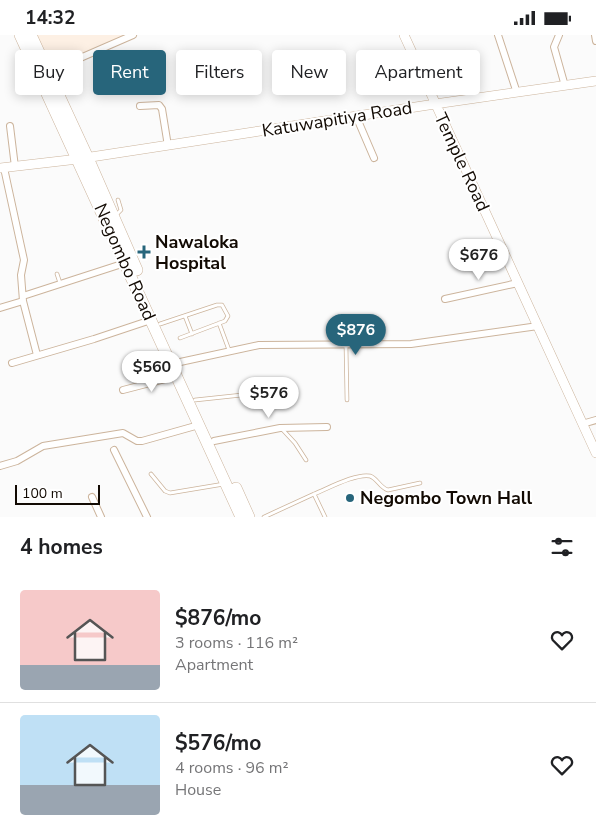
<!DOCTYPE html>
<meta charset="utf-8">
<style>
:root{--surface:#fff;--page:#f6f6f6;--text:#202124;--muted:#757577;--line:#e0e0e0;--accent:#27657b}
body{margin:0;font-family:"Nunito Sans",sans-serif;background:var(--page);color:var(--text);height:100vh;display:flex;flex-direction:column;font-size:19px;white-space:nowrap}
*{box-sizing:border-box;margin:0}
p{font-size:16px;color:var(--muted)}
.icon{flex:none;width:28px;height:28px;fill:none;stroke:currentColor;stroke-width:2;stroke-linecap:round;stroke-linejoin:round}
.map{position:relative;height:482px;overflow:hidden}
.sheet{display:flex;flex-direction:column;background:var(--surface);flex:1}
.sheet>*{flex:none}
.banner{position:absolute;left:15px;top:15px;width:566px;height:45px;display:flex;gap:10px}
.scale{position:absolute;left:15px;bottom:12px;width:85px;box-sizing:border-box;padding-left:5px;border:2px solid #120a03;border-top:0;font-size:14px;line-height:18px;white-space:nowrap;color:#120a03;-webkit-text-stroke:4px #fff;paint-order:stroke}
.price{position:absolute;translate:-50% -42px;padding:0 11px;border-radius:18px;background:#fff;color:#222;font-size:16px;line-height:32px;filter:drop-shadow(0 1px 2px #0008)}
.price::after{content:'';position:absolute;left:50%;top:30px;width:15px;height:11px;margin-left:-8px;background:inherit;clip-path:polygon(0 0,100% 0,50% 100%)}
.price.selected{background:var(--accent);color:#fff}
ul{padding:0;list-style:none}
li{display:flex;align-items:center;gap:15px;height:125px;padding:0 20px}
li+li{border-top:1px solid var(--line)}
li span{display:grid;place-items:center;flex:none;width:140px;height:100px;border-radius:5px;color:#555}
li>.icon{margin-inline-start:auto}
span .icon{width:60px;height:60px;fill:#fffc;stroke-width:1}
li b{font-size:21px}
h2{display:flex;justify-content:space-between;align-items:center;height:60px;padding:0 20px;font-size:21px}
.chip{padding:0 18px;border-radius:5px;background:var(--surface);box-shadow:0 2px 12px #0003;font-size:18px;line-height:45px}
.chip.selected{background:var(--accent);color:#fff}
.status{display:flex;justify-content:space-between;align-items:center;height:35px;padding:0 25px;background:var(--surface);direction:ltr}
.status svg{height:14px;fill:currentColor}
.map>svg:first-child{display:block}
.built{fill:#fdf0e4}
.lines{fill:none;stroke-linecap:round;stroke-linejoin:round}
.lane-casing{stroke:#ccb49c;stroke-width:4.5}
.street-casing{stroke:#ccb49c;stroke-width:8}
.secondary-casing{stroke:#ccb49c;stroke-width:10}
.highway-casing{stroke:#ccb49c;stroke-width:12}
.lane{stroke:#fff;stroke-width:3}
.street{stroke:#fff;stroke-width:6}
.secondary{stroke:#fff;stroke-width:9}
.highway{stroke:#fff;stroke-width:11}
.poi-dot{fill:#27657b;stroke:#fff;stroke-width:2}
.labels{text-anchor:middle;stroke-width:4;stroke-linejoin:round;paint-order:stroke}
.street-label{font-size:18px;fill:#120a03;stroke:#fff}
.poi-label{font-size:18px;font-weight:bold;fill:#120a03;stroke:#fff;text-anchor:start}
</style>
<div class="status"><b>14:32</b><svg viewBox="0 0 49 12"><path d="M0 12V9h3v3zM5 12V6h3v6zM10 12V3h3v9zM15 12V0h3v12zM26 1h20v11H26zM47 4h2v5h-2z"/></svg></div>
<div class="map">
<svg width="596" height="482" viewBox="0 0 596 482">
<rect width="100%" height="100%" fill="#fbfbfb"/>
<path class="built" d="M31,0H133L48,37Z"/>
<g class="lines">
<g class="lane-casing">
<path id="lane" d="M116,180L121,175L118,165
M57,239L60,248
M185,281L192,299
M219,288L229,315
M160,289L217,270H222L228,281L225,286L180,303
M346,311L347,365
M195,365L270,357
M282,394L295,408L306,425
M151,439L165,456L170,458L224,449
M314,459C327,454 356,438 370,441C377,443 380,453 388,455L420,448
M264,482L314,459L325,482"/>
</g>
<g class="street-casing">
<path id="street" d="M498,0L517,58
M559,0L554,12L565,51
M595,0L596,6
M48,37L133,0
M140,71L159,70L162,74L168,111
M356,81L374,123
M10,91L15,132
M4,133L24,225L21,240L23,266L37,320
M23,261L125,228
M445,264L518,248
M0,273L23,266
M12,328L94,304L151,285
M171,329L259,310L411,309L538,291
M123,355L177,341
M582,389L596,385
M214,406L280,393L327,392
M114,415L147,482
M0,431L17,426L43,411L123,398L137,406H142L199,390
M92,462L101,482"/>
</g>
<g class="secondary-casing">
<path id="secondary" d="M404,0L596,418
M0,133L78,124L435,69L596,46"/>
</g>
<g class="highway-casing">
<path id="highway" d="M20,0L241,482
M31,0L88,123L137,235
M236,453L249,482"/>
</g>
<use href="#lane" class="lane"/>
<use href="#street" class="street"/>
<use href="#secondary" class="secondary"/>
<use href="#highway" class="highway"/>
</g>
<g class="poi-dot">
<path d="M141.5 209.5h5v5h5v5h-5v5h-5v-5h-5v-5h5z"/>
<circle cx="350" cy="463" r="5"/>
</g>
<g class="labels">
<g class="street-label">
<text transform="translate(337 84) rotate(-9)" y="6">Katuwapitiya Road</text>
<text transform="translate(462 127) rotate(65)" y="6">Temple Road</text>
<text transform="translate(125 227) rotate(66)" y="6">Negombo Road</text>
</g>
<g class="poi-label">
<text x="155" y="213">Nawaloka<tspan x="155" dy="21">Hospital</tspan></text>
<text x="360" y="469">Negombo Town Hall</text>
</g>
</g>
</svg>
<div class="scale">100 m</div>
<b class="price" style="left:479px;top:246px">$676</b>
<b class="price selected" style="left:356px;top:321px">$876</b>
<b class="price" style="left:152px;top:358px">$560</b>
<b class="price" style="left:269px;top:384px">$576</b>
<div class="banner">
<a class="chip">Buy</a>
<a class="chip selected">Rent</a>
<a class="chip">Filters</a>
<a class="chip">New</a>
<a class="chip">Apartment</a>
</div>
</div>
<section class="sheet">
<h2>4 homes<svg class="icon" aria-label="filters" viewBox="0 0 24 24"><path d="M4 7h16M4 17h16"/><circle cx="9" cy="7" r="2"/><circle cx="15" cy="17" r="2"/></svg></h2>
<ul>
<li><span style="background:linear-gradient(#f6c9c9 75%,#9aa5b1 0)"><svg class="icon" aria-label="home" viewBox="0 0 24 24"><path d="M3 11l9-7 9 7M6 9v11h12V9"/></svg></span><div><b>$876/mo</b><p>3 rooms · 116 m²</p><p>Apartment</p></div><svg class="icon" aria-label="heart" viewBox="0 0 24 24"><path d="M12 20l-8-8c-3-5 5-10 8-4 3-6 11-1 8 4z"/></svg></li>
<li><span style="background:linear-gradient(#bfe0f5 70%,#9aa5b1 0)"><svg class="icon" aria-label="home" viewBox="0 0 24 24"><path d="M3 11l9-7 9 7M6 9v11h12V9"/></svg></span><div><b>$576/mo</b><p>4 rooms · 96 m²</p><p>House</p></div><svg class="icon" aria-label="heart" viewBox="0 0 24 24"><path d="M12 20l-8-8c-3-5 5-10 8-4 3-6 11-1 8 4z"/></svg></li>
</ul>
</section>
